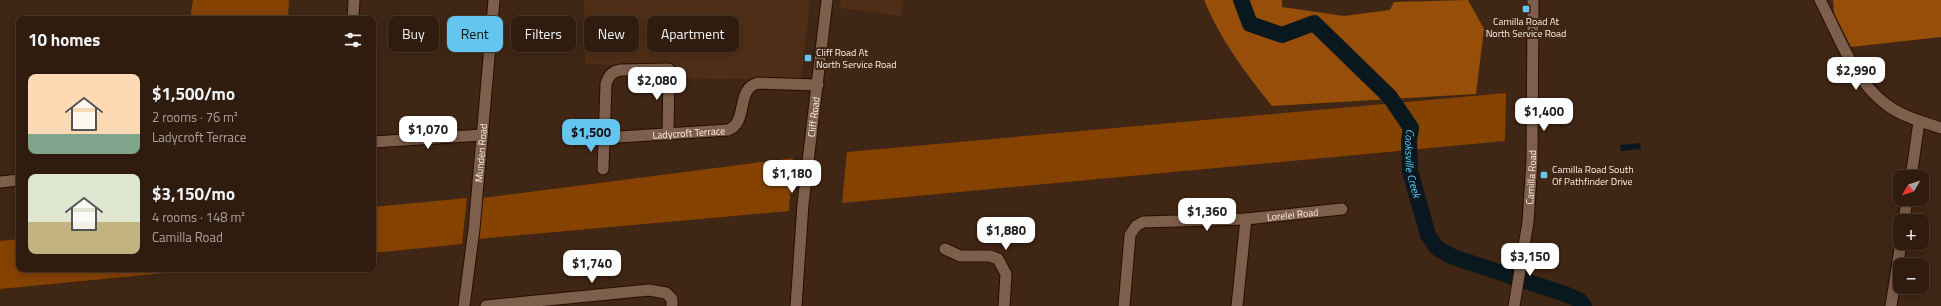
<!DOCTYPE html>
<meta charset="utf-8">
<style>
:root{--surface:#301c0f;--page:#382518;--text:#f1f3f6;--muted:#a8a19e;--line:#4b3a2f;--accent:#64c5ee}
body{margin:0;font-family:"Titillium Web",sans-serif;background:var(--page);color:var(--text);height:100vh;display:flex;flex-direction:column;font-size:15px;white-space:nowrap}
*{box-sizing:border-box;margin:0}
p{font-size:13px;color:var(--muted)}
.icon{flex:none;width:22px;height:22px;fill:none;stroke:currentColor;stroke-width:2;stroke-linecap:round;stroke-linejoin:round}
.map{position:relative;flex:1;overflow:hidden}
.sheet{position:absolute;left:16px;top:16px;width:360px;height:256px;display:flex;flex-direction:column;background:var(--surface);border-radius:8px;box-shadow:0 2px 10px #0003,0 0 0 1px var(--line)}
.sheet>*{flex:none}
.banner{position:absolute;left:388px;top:16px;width:380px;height:36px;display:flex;gap:8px}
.needle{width:26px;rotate:231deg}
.controls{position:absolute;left:1893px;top:170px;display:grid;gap:8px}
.controls a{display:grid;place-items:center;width:36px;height:36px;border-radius:8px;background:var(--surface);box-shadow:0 2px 10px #0003,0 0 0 1px var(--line);font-size:20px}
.price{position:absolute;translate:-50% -34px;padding:0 9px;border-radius:8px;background:#fff;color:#222;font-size:13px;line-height:26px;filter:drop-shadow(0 1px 2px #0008)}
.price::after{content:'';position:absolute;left:50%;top:24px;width:12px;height:9px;margin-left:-6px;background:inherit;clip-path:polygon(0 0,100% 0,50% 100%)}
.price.active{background:var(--accent);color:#111}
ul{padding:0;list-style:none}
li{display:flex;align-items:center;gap:12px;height:100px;padding:0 12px}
li span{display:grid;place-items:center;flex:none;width:112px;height:80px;border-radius:8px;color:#555}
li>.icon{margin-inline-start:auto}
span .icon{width:48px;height:48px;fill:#fffc;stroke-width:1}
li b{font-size:17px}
h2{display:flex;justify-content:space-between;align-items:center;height:48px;padding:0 12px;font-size:17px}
.pill{padding:0 14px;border-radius:8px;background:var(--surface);box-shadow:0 2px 10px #0003,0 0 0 1px var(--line);font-size:14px;line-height:36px}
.pill.active{background:var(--accent);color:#111}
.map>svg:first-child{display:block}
.built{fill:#4e2e17}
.green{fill:#854200}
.forest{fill:#974e08}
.water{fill:#09181e}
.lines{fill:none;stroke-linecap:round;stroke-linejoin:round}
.river{stroke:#09181e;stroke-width:16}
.minor-casing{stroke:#260e00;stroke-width:13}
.minor{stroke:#7d5f4b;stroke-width:11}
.poi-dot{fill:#64c5ee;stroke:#402614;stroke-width:1.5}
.labels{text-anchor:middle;stroke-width:4;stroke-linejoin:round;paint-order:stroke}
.poi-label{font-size:10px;fill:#fef0e7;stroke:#402614;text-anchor:start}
.street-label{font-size:10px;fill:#fef0e7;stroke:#402614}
.water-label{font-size:11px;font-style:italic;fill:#5fd0fe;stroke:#402614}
</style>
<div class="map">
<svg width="1941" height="306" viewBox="0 0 1941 306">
<rect width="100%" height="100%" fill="#402614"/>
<path class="built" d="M584,0H810L801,80L675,78L672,67L585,64Z
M841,0H903L901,16L840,8Z"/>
<path class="green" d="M193,0H289L288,19H190Z
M1506,93L1505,141L842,203L847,152Z
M793,158L789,211L478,239L482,198Z
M467,198L462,244L373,253V207Z
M19,239V269H206L0,289V241Z"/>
<path class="forest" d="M1204,0H1282V7L1344,16L1390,10L1394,2L1468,0L1484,29L1476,94L1272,106C1244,71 1222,42 1204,0Z
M1833,0H1941V37L1851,47L1834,13Z"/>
<path class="water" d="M1640,143L1641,149L1621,151L1620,145Z"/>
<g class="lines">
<path class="river" id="s1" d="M1241,0L1250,24L1282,35L1314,23L1390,97L1411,128L1409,141L1410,171L1428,235L1437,248L1453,257L1565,294L1579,300L1584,306"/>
<g class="minor-casing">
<g id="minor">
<path d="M1820,0C1839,36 1854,81 1887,105C1903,117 1923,122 1941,128"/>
<path d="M353,19L354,0"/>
<path id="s2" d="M603,138L728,130C749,122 735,89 758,83L818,85"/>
<path d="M373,142L482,135"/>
<path d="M603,169L606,84C608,76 613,71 621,70L669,69L668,134"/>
<path d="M1911,177L1919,122"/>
<path d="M0,182L19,180"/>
<path d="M1904,221L1907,199"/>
<path d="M945,249L960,256H990L998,259L1006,274L1004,306"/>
<path id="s3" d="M464,306L474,229L494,0"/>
<path d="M486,306L649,290L666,293L672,299V306"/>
<path id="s4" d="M796,306L803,204L827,0"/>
<path id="s5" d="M1124,306L1130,235L1136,226L1143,222L1246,219L1342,209"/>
<path d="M1237,306L1246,219"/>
<path id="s6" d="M1514,306L1528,222L1532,160L1533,0"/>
<path d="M1891,306L1901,243"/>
</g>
</g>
<use href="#minor" class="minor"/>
</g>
<g class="poi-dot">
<rect x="1522" y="5" width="8" height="8" rx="2"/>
<rect x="804" y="54" width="8" height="8" rx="2"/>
<rect x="1540" y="171" width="8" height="8" rx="2"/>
</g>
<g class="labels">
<g class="poi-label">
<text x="1526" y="25" text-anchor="middle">Camilla Road At<tspan x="1526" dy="12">North Service Road</tspan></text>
<text x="816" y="56">Cliff Road At<tspan x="816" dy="12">North Service Road</tspan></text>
<text x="1552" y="173">Camilla Road South<tspan x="1552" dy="12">Of Pathfinder Drive</tspan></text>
</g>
<g class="street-label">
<text dy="4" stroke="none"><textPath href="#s4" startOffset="190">Cliff Road</textPath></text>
<text dy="4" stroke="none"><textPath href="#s2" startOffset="86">Ladycroft Terrace</textPath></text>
<text dy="4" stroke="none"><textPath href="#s3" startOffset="154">Munden Road</textPath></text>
<text dy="4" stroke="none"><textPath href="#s6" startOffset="130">Camilla Road</textPath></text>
<text dy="4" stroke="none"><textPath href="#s5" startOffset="240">Lorelei Road</textPath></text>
</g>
<g class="water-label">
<text dy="4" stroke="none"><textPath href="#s1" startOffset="273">Cooksville Creek</textPath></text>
</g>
</g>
</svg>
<div class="controls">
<a><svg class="needle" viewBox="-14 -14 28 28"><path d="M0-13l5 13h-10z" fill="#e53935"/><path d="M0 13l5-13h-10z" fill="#a8a19e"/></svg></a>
<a>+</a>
<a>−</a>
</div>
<b class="price" style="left:1856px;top:91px">$2,990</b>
<b class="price" style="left:657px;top:101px">$2,080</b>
<b class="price" style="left:1544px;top:132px">$1,400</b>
<b class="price" style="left:428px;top:150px">$1,070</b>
<b class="price active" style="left:591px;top:153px">$1,500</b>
<b class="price" style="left:792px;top:194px">$1,180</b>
<b class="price" style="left:1207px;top:232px">$1,360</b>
<b class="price" style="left:1006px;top:251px">$1,880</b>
<b class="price" style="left:1530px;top:277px">$3,150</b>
<b class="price" style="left:592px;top:284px">$1,740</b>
<div class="banner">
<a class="pill">Buy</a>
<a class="pill active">Rent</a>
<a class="pill">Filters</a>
<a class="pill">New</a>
<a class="pill">Apartment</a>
</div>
<section class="sheet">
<h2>10 homes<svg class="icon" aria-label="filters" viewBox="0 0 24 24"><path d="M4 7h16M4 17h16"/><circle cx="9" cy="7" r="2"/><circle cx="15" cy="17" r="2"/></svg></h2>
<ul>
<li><span style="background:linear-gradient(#ffd9b3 75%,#7fa58c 0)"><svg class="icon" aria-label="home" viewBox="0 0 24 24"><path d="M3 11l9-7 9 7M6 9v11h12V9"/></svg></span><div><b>$1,500/mo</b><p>2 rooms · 76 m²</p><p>Ladycroft Terrace</p></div></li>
<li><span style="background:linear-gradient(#dfe7d0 60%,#c2b280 0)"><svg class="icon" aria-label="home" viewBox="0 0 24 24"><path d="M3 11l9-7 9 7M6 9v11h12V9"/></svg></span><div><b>$3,150/mo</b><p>4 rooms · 148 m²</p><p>Camilla Road</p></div></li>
</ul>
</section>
</div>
